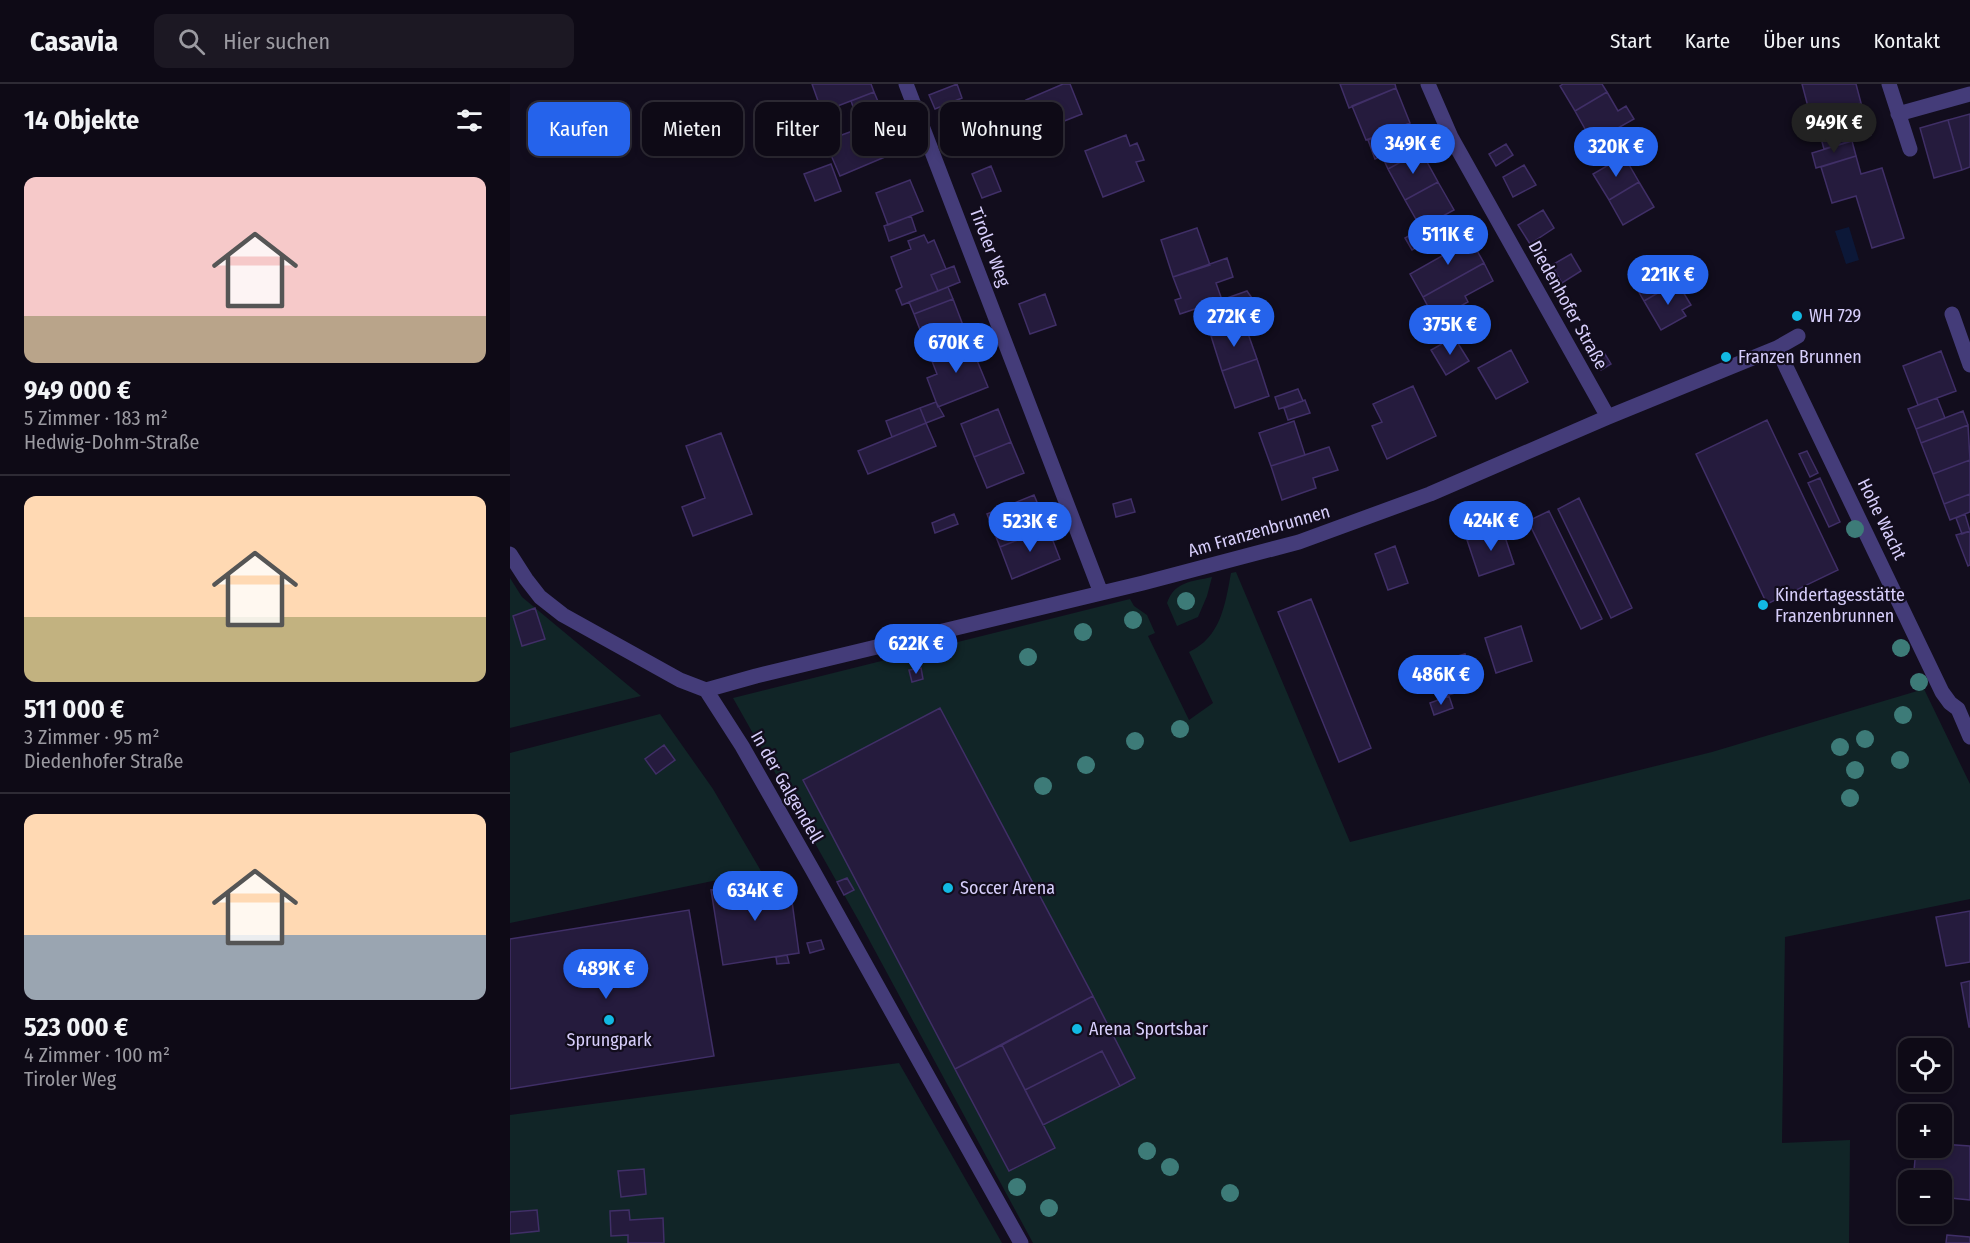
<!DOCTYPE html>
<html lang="de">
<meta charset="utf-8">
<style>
:root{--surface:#0e0a16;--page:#1c1823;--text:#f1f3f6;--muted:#9b9aa1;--line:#2e2b35;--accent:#2563eb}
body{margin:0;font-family:"Fira Sans Condensed",sans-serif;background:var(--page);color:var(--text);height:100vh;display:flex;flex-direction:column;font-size:22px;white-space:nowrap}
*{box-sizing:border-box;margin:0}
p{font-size:20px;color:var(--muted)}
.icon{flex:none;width:33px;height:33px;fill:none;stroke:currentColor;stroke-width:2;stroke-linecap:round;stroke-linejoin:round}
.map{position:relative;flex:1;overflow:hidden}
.sheet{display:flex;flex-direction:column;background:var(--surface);width:510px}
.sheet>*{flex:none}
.banner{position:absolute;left:18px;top:18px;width:570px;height:54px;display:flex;gap:12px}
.buttons{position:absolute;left:1388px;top:954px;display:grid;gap:12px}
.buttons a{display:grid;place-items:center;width:54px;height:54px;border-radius:12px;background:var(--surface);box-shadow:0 3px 9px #0003,0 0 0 2px var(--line);font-size:30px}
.price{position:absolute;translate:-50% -51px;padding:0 14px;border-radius:21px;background:var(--accent);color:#fff;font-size:20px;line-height:39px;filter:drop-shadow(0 2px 3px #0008)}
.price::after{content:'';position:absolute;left:50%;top:36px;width:18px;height:14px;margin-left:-9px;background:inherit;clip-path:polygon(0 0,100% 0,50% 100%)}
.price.on{background:#222;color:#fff}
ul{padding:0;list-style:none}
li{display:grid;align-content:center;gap:12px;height:318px;padding:0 24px}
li+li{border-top:2px solid var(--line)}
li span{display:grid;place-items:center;height:186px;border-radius:12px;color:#555}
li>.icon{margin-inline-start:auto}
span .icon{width:108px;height:108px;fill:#fffc;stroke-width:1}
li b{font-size:26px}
h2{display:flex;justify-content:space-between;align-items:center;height:72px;padding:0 24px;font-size:26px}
.pill{padding:0 21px;border-radius:12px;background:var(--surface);box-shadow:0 3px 9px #0003,0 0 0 2px var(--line);font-size:21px;line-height:54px}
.pill.on{background:var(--accent);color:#fff}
header{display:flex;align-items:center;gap:36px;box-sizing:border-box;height:84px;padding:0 30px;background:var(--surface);border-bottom:2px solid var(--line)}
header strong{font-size:28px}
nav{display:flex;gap:33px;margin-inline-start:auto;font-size:21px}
.search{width:420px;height:54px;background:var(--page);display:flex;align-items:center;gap:15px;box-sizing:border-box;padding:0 21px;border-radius:12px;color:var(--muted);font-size:22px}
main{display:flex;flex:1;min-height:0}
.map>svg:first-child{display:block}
.green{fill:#112527}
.water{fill:#0c1838}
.building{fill:#251b3d;stroke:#402f67;stroke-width:1.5}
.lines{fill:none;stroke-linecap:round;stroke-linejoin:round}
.minor{stroke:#443c79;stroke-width:15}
.tree{fill:#3d7b78}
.poi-dot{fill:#12b9e3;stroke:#120d1d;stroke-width:2}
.labels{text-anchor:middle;stroke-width:4.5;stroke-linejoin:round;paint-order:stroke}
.street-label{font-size:18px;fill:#d7cefb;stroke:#120d1d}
.poi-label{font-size:18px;fill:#d7cefb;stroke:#120d1d;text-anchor:start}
</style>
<header>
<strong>Casavia</strong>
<div class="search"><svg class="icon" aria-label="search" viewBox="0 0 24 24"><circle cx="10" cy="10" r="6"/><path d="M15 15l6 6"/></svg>Hier suchen</div>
<nav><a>Start</a><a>Karte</a><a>Über uns</a><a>Kontakt</a></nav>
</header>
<main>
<section class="sheet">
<h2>14 Objekte<svg class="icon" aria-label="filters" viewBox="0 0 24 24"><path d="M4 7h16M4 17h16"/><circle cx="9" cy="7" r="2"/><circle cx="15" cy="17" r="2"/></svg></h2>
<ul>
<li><span style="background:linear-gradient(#f6c9c9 75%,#b9a48a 0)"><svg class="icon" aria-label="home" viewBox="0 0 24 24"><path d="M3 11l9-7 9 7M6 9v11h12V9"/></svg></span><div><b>949 000 €</b><p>5 Zimmer · 183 m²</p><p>Hedwig-Dohm-Straße</p></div></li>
<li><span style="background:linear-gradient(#ffd9b3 65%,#c2b280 0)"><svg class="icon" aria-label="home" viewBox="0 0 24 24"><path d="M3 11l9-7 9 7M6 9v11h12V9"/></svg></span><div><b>511 000 €</b><p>3 Zimmer · 95 m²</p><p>Diedenhofer Straße</p></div></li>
<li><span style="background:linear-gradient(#ffd9b3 65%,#9aa5b1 0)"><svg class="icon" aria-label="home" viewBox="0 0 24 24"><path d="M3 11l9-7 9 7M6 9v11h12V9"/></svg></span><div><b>523 000 €</b><p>4 Zimmer · 100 m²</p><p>Tiroler Weg</p></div></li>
</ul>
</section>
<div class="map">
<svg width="1460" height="1159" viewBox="0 0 1460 1159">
<rect width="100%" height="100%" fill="#120d1d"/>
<path class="green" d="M726,488L840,758L1202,668L1414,605L1460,700V815L1275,853L1272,1059L1340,1056L1339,1159H523L350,839L223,614L620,515L624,522L637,531L645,549L638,552L679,636L703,619L679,568C711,553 715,521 721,489Z
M702,493L697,512L688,533L667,542L657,519C665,497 681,498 702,493Z
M0,494L12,513L131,612L0,644Z
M150,630L203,705L251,787L0,839V669Z
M389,979L492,1159H0V1031Z"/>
<path class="water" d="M1339,143L1349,176L1336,180L1325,147Z"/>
<path class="building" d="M302,0H361L364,8L312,28Z
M447,0L452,14L425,25L419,11Z
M553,0H560L572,30L534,45L536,50L509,56L498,29L516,16Z
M830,0H885L886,4L839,24Z
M1053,0H1092L1097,8L1065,27L1050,2Z
M1292,0H1346L1351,19L1301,34Z
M886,4L900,39L856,56L842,22Z
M364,8L370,22L346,31L341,17Z
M1097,8L1108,27L1116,22L1124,35L1092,53L1088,46L1079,52L1065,27Z
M1351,19L1361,51L1314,65L1305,33Z
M1460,30V83L1452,86L1438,36Z
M369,32L371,37L377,35L389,67L330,92L315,57L351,44L350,41Z
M1438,36L1452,86L1424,94L1410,44Z
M891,42L898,60L865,75L858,56Z
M616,51L620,62L627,59L634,76L626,78L634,97L593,113L575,67Z
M1342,57L1346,72L1306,84L1302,69Z
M898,60L904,71L878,85L872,72Z
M996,60L1003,71L986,82L979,70Z
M911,67L928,98L895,116L878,85Z
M1114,72L1129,98L1099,116L1083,90Z
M1346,72L1351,90L1372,84L1394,154L1362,164L1346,112L1322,119L1311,83Z
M321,80L331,107L305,117L294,90Z
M1014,81L1026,101L1003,113L993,93Z
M481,82L491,107L472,114L462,90Z
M400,96L413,127L378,141L366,109Z
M928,98L944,126L911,144L895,116Z
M1129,98L1144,123L1113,141L1099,116Z
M1033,126L1044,144L1020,160L1008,141Z
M401,132L406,147L379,157L374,142Z
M924,137L930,150L902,166L895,154Z
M687,144L700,181L663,193L651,156Z
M957,149L974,179L913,213L900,190L932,172L929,165Z
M414,151L418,159L424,156L436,185L421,191L428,207L392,221L386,206L392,203L381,173L401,165L398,157Z
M1061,170L1071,187L1052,199L1042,181Z
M1152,172L1167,198L1134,217L1119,191Z
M717,174L723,193L706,199L712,216L670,230L665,216L671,214L663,193Z
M974,179L983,197L955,212L958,218L925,236L913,213Z
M444,182L450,198L428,207L421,191Z
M1167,198L1181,221L1172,226L1176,232L1151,246L1134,217Z
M438,203L443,215L404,230L399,218Z
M737,207L746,220L722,229L717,214Z
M535,210L546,241L520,250L509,220Z
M443,215L459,257L420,272L404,230Z
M746,220L752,231L728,239L724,229Z
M735,241L747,275L712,287L701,252Z
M944,253L959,277L936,291L921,266Z
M459,257L478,303L428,323L417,294L427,290L420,272Z
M1001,266L1018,298L986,315L968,284Z
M1093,267L1101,280L1091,286L1082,274Z
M1431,267L1446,307L1408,321L1393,282Z
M747,275L759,312L725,324L712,287Z
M903,302L926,352L877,375L862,342L872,338L863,320Z
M788,305L793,317L769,325L765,313Z
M1427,314L1435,334L1406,345L1398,325Z
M795,316L800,329L778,336L774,324Z
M426,318L434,332L416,339L410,324Z
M410,324L416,339L382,353L376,337Z
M488,325L501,358L464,373L451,340Z
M1453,327L1458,341L1411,359L1406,345Z
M1257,336L1328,486L1257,520L1186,370Z
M784,337L795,371L761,382L749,349Z
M416,339L426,362L358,390L348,367Z
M1458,341L1460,376L1423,390L1411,359Z
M211,349L242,430L183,452L172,423L195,414L176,362Z
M501,358L514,389L477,404L464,373Z
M819,363L828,386L803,394L806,404L772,416L761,382Z
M1297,367L1308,389L1300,393L1289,370Z
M1460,376V410L1434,420L1423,390Z
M1310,394L1330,438L1319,443L1298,399Z
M1460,410V428L1440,436L1434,420Z
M524,411L538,444L490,463L477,430Z
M1069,414L1122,524L1101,534L1048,425Z
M621,415L625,428L606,433L603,420Z
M1039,427L1092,535L1071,545L1018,437Z
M444,430L448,440L425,449L422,439Z
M1455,430L1460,447L1452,450L1446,434Z
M538,444L550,475L502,495L490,463Z
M992,444L1004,480L969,492L957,456Z
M1460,447V481L1458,482L1446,451Z
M885,462L898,499L878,506L865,470Z
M801,515L861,664L829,678L768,528Z
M25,524L35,555L12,562L3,532Z
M1011,542L1022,577L986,589L975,554Z
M955,570L964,603L932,613L922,587L938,582L937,575Z
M411,584L413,595L402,598L399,586Z
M939,612L943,624L924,631L920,619Z
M430,624L583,912L445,985L293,696Z
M154,661L165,676L146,690L135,675Z
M337,794L344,806L334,811L327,798Z
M264,797L281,810L289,869L213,881L201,806Z
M179,826L204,972L0,1005V855Z
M1460,827V878L1436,882L1426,833Z
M311,856L314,865L300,869L297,859Z
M277,871L279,879L267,880L266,873Z
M1460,897V943H1459L1451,899Z
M583,912L625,994L610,1002L592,967L515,1006L492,961Z
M492,961L545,1064L499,1087L445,985Z
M592,967L610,1002L533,1041L515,1006Z
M1431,1060L1460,1062V1116L1431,1113V1096H1399V1087H1404L1406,1064H1431Z
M134,1085L136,1110L111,1113L108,1087Z
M27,1126L29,1147L0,1150V1128Z
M119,1126L120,1136L153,1134L154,1159H118V1151L101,1152L100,1127Z
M1437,1151L1460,1153V1159H1436Z"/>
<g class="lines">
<path class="minor" d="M396,0L591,509
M918,0L941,53L1098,333
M1379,0L1400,65
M1388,30L1460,10
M1442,230L1460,281
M1267,264L1432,608L1440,619L1448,625L1460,653
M0,470L16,495L30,513L53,531L170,596L196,606L232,662L302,785L511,1159
M196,606L246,592L633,499L789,458L920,410L1098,333L1267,264L1288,252"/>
</g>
<g class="tree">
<circle cx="1345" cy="445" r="9"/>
<circle cx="676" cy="517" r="9"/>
<circle cx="623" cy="536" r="9"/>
<circle cx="573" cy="548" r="9"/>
<circle cx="1391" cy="564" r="9"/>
<circle cx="518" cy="573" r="9"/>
<circle cx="1409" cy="598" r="9"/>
<circle cx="1393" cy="631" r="9"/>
<circle cx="670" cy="645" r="9"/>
<circle cx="1355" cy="655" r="9"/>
<circle cx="625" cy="657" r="9"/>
<circle cx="1330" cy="663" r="9"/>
<circle cx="1390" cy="676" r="9"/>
<circle cx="576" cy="681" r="9"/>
<circle cx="1345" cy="686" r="9"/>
<circle cx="533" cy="702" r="9"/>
<circle cx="1340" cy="714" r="9"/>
<circle cx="637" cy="1067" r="9"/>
<circle cx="660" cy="1083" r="9"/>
<circle cx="507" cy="1103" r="9"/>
<circle cx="720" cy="1109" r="9"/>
<circle cx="539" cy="1124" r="9"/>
</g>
<g class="poi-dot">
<circle cx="1287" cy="232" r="6"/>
<circle cx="1216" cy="273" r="6"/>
<circle cx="1253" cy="521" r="6"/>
<circle cx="438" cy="804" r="6"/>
<circle cx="99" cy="936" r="6"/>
<circle cx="567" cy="945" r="6"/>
</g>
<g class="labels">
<g class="street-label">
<text transform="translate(480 163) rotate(69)" y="6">Tiroler Weg</text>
<text transform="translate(1058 221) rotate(61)" y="6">Diedenhofer Straße</text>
<text transform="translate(1372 435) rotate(64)" y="6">Hohe Wacht</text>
<text transform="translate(749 447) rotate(-16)" y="6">Am Franzenbrunnen</text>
<text transform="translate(277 703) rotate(60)" y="6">In der Galgendell</text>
</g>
<g class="poi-label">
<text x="1299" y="238">WH 729</text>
<text x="1228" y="279">Franzen Brunnen</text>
<text x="1265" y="517">Kindertagesstätte<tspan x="1265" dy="21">Franzenbrunnen</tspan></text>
<text x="450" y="810">Soccer Arena</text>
<text x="579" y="951">Arena Sportsbar</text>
<text x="99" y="962" text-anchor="middle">Sprungpark</text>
</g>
</g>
</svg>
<div class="buttons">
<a><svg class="icon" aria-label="locate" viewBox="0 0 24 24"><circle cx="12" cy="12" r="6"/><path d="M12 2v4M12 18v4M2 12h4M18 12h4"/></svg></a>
<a>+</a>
<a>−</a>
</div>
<b class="price on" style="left:1324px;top:70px">949K €</b>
<b class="price" style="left:903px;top:91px">349K €</b>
<b class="price" style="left:1106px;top:94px">320K €</b>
<b class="price" style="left:938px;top:182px">511K €</b>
<b class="price" style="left:1158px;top:222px">221K €</b>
<b class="price" style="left:724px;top:264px">272K €</b>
<b class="price" style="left:940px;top:272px">375K €</b>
<b class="price" style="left:446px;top:290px">670K €</b>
<b class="price" style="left:981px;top:468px">424K €</b>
<b class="price" style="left:520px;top:469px">523K €</b>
<b class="price" style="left:406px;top:591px">622K €</b>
<b class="price" style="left:931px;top:622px">486K €</b>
<b class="price" style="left:245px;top:838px">634K €</b>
<b class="price" style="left:96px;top:916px">489K €</b>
<div class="banner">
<a class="pill on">Kaufen</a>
<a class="pill">Mieten</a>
<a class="pill">Filter</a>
<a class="pill">Neu</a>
<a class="pill">Wohnung</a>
</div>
</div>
</main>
